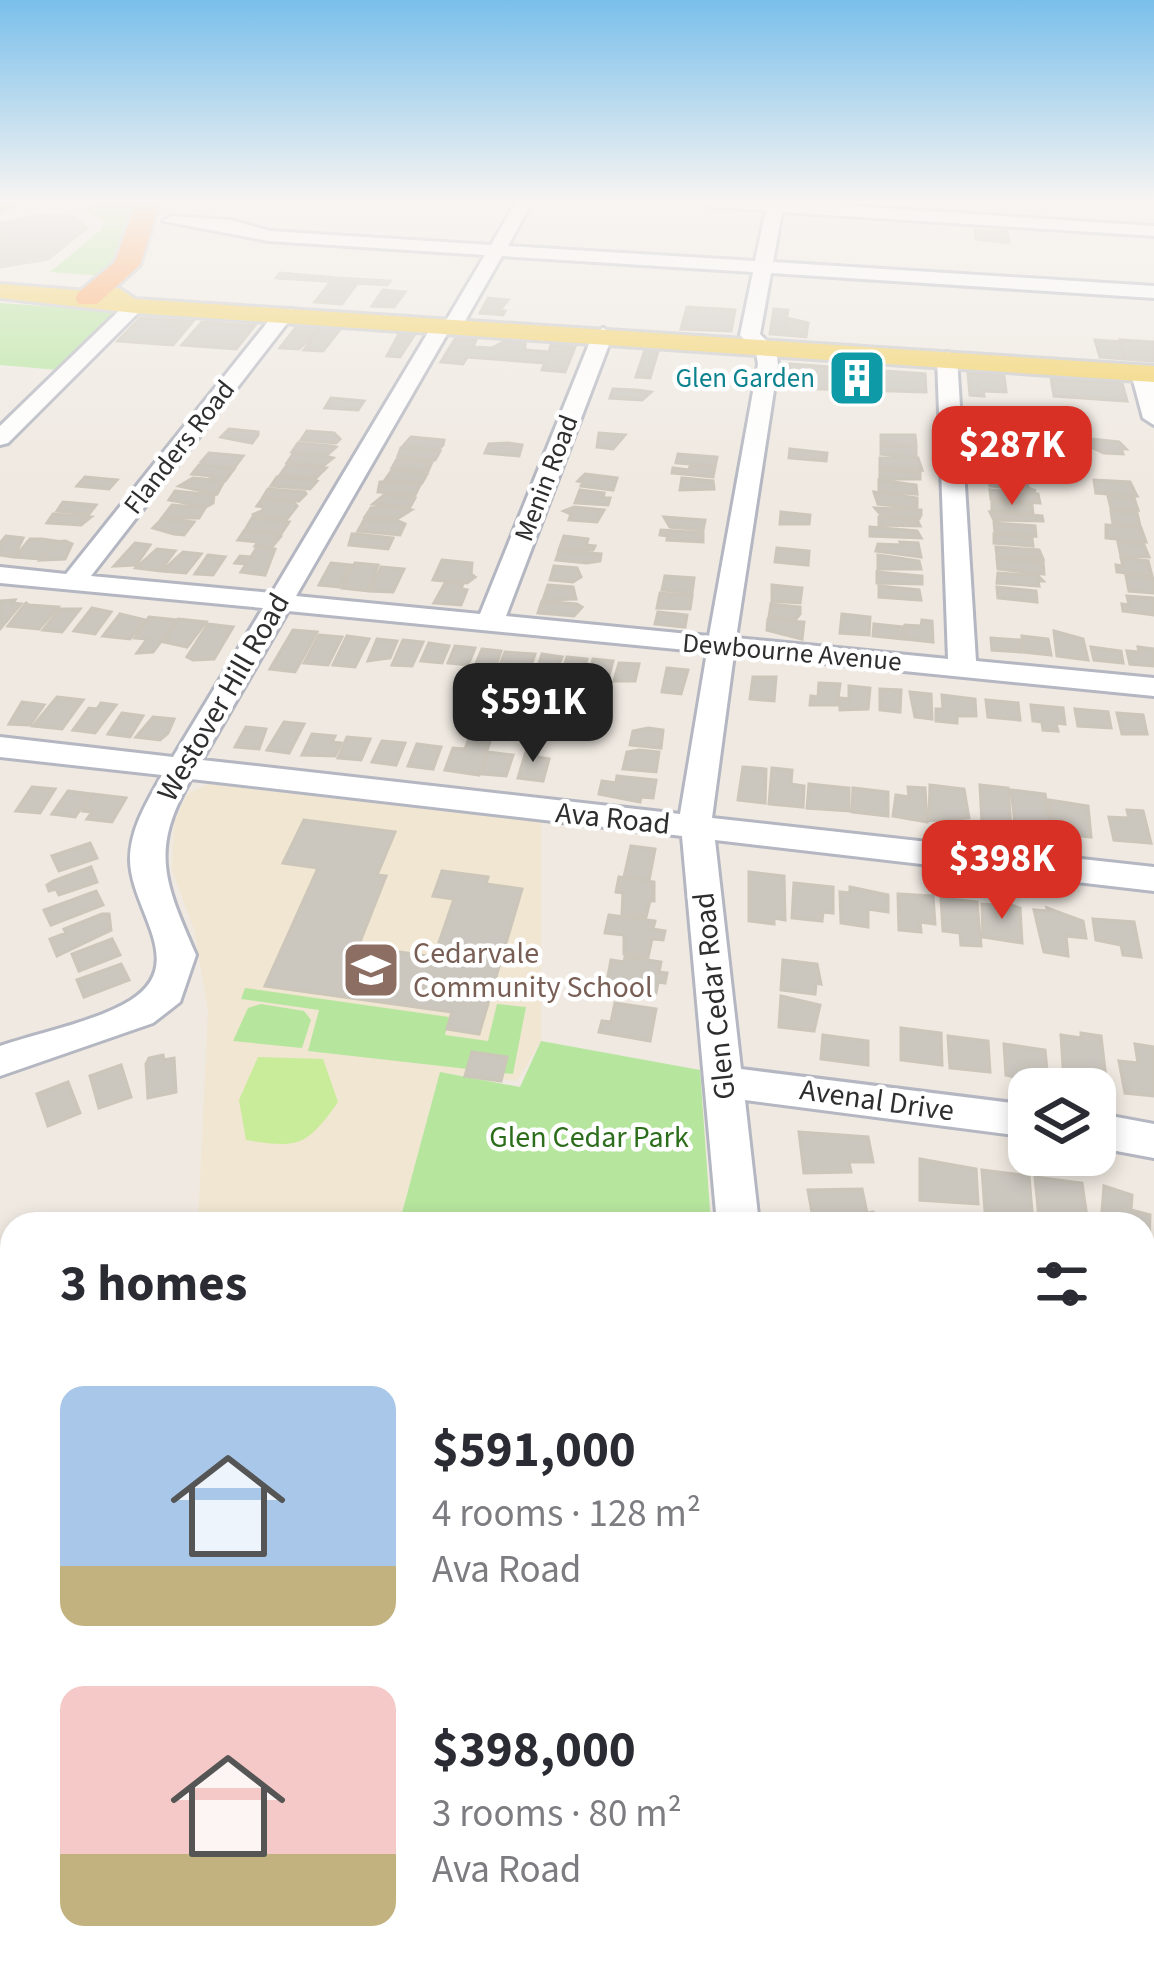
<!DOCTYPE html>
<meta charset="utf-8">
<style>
:root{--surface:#fff;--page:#f7f7f7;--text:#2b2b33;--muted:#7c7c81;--accent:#d93025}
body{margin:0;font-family:"Source Sans 3",sans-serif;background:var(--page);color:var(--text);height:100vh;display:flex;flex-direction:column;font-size:45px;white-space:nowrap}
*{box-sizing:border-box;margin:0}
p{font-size:39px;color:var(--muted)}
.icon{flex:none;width:66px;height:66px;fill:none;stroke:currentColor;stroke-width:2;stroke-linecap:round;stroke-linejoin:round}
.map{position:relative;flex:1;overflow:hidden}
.drawer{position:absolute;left:0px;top:1212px;width:1155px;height:771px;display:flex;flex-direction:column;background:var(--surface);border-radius:36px 36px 0 0;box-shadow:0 6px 18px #0003}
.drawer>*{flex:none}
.controls{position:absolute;left:1008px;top:1068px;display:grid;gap:24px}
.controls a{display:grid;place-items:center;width:108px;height:108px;border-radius:24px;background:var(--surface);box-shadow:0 6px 18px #0003;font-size:60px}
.price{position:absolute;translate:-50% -102px;padding:0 27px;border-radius:24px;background:var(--accent);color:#fff;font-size:39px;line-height:78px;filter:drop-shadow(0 3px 6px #0008)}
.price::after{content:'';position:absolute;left:50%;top:72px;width:36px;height:27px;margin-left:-18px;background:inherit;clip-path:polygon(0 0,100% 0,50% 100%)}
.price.current{background:#222;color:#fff}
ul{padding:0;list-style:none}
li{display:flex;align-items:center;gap:36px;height:300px;padding:0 60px}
li span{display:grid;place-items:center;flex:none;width:336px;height:240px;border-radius:24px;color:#555}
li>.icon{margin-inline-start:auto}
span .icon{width:144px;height:144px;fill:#fffc;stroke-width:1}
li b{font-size:51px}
h2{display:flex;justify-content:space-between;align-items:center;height:144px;padding:0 60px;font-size:51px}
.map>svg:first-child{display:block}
.education{fill:#f0e6d1}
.green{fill:#b6e59e}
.pitch{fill:#c9ec9a}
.building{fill:#cbc7bf;stroke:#cbc5ba;stroke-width:3}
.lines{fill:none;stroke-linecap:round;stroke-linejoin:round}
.minor-casing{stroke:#b4b7c1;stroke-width:6}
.major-casing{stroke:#c9c9c9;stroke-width:6}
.highway-casing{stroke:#c9c9c9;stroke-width:6}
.minor{fill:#fff;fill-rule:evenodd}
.major{fill:#f2d163;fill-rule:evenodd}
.highway{fill:#ffa35c;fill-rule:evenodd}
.labels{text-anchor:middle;stroke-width:9;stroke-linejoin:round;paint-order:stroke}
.far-culture-label{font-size:27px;fill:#0d838f;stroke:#fff;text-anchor:end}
.far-street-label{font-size:27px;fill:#2e2e2e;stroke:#fff}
.street-label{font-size:30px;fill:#2e2e2e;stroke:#fff}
.education-label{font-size:30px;fill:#785e54;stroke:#fff;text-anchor:start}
.park-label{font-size:30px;fill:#2c6e1b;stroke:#fff}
</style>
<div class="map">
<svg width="1154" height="1981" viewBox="0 0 1154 1981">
<rect width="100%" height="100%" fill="#efe9e1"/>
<path class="education" d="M209,784L541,822V1041L517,1081L440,1073L399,1224H198L208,1010L194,929L172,870L174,823L187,794Z"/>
<path class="green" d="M94,202H141L107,276L50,272L102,229L103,221L84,210Z
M0,303L115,311L58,370L0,365Z
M245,988L449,1017L445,1035L488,1041L497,1004L526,1007L513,1074L308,1051L319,1010L241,999Z
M261,1004L304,1011L311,1020L302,1048L233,1041L248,1008Z
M541,1041L700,1070L711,1224H399L440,1072L520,1087Z"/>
<path class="pitch" d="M258,1057L323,1059L338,1102C307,1146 298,1149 246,1140L239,1100Z"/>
<path class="building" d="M39,215L74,217L87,228L48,259L0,267V224Z
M975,230L1007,232L1009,243L976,239Z
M280,273L337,278L390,281L387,285L276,278Z
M329,284L356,285L342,304L315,302Z
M383,290L405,292L394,307L372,306Z
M488,298L508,300L499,311H505L503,315L480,313Z
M687,307L735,310L731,331L681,329Z
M774,309L788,310L783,335L770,334Z
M140,318L193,321L173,345L118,341Z
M786,318L808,323L806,337L783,335Z
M202,322L245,325L256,324L236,349L182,345Z
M298,325L321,327L299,349L280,348Z
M321,327L341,328L323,351L304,350Z
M400,332L415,334L400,357L387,356Z
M455,339L476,340L473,347L492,348L503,342H525V350L549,352L551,345L575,347L565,372L542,370L545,363L467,357L463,364L441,362Z
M1095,340L1121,342L1126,359L1100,357Z
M1120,340L1153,342L1154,361L1126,359Z
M645,350L658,351L650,378L636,377Z
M790,364L925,374L926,392L787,388Z
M968,373L1004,375L1006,392L983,391L984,396L970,395Z
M1051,378L1122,383L1127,401L1054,396Z
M613,389L636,390L651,392L642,400L610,398Z
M331,398L364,401L358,410L325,408Z
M229,429L258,432V435L252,443L221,437Z
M307,431L334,433L340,439L336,443L301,440Z
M599,433L625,435L613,449L597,447Z
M881,435H915L916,445L881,443Z
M411,437L444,440L443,445L439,449L403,446Z
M1091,439L1119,442L1126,449H1121L1123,454L1104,453L1093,448Z
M985,440H1023L1025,452L986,449Z
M298,443L332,446L336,447L327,455L292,452Z
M508,443L522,445L519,456L485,453L489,444Z
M881,446L916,447V457L881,454Z
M401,448H406L440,451L435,460L398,456Z
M790,449L827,453L826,461L789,458Z
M986,451L1024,453L1030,465L987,459Z
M209,453L243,456L234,468L209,466L201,462Z
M293,454L329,457L333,458L323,466L287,463Z
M678,454L717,457L715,466L676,463Z
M880,458H918L922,470L880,467Z
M397,459L432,462L428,471L392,468Z
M1010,464L1025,466L1026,478L986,471V466L1010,468Z
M199,465L234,469L225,481L209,479L212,476L192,474Z
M287,465L326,468L316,478L280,475Z
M690,466L715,467L713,477L672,473L673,468L689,470Z
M392,470L427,474L422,483L385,480Z
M880,470L920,473V479H880Z
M585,474L617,478L613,490L581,486L583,482L578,481Z
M989,476L1027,479L1028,488L1036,491L990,486Z
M85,477L117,480L109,489L77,486Z
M277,477L314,480L317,481L310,489L271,486Z
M193,478L224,481L217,494L179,486Z
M682,478L713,481L714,489L680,490Z
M879,480L916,485L917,494L879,491Z
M1094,480L1130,482L1137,496L1096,493Z
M380,482H384L420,485L415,495L378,492Z
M268,489L305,492L306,494L299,501L263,497Z
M580,490L604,493L603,498H610L608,505L575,503Z
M990,490L1038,494L1040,503L991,499Z
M175,491L214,495L213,503L206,507L169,500Z
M874,492L917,498V508L878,504Z
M384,495L415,498L410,507L373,504Z
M1108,496L1134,498L1138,510L1111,508Z
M262,499L293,502L297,506L287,519L252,515L262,511L264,507L257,506Z
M63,502L96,505L89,514L57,511Z
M992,502L1032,505L1033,514L992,511Z
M172,505L205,508L199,518H162Z
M378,507L411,510L397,519L365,517L371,508Z
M574,507L604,510L597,522L569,520L571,514L564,511Z
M875,508L921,510V515L919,519L882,516Z
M1111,511L1137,513L1140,526L1113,524Z
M781,512L810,515L809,524H780Z
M990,512L1042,516L1043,521L994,520Z
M53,514L91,517L81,525L47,523Z
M664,517L705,520L703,530L670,527Z
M879,517L917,520L920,526L879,525Z
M252,518L264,519L289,522L281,534L245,530Z
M162,519L194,522L184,535L174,534L153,528Z
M364,520H396L405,524L400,535L358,531Z
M994,523L1035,526L1036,536L995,532Z
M1106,525L1141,528L1146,542L1106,538Z
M870,527L917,531L921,538L870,536Z
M661,530L703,533V542L667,540L668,536L660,535Z
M244,531L280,534L281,536L271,548L255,546L258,542L238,540Z
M352,534H356L393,538L388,549L349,545Z
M994,534L1032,538L1033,546L994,543Z
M6,536L23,538L14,557L0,555V543Z
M564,536L588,539L586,545L595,546L593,550H559Z
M30,539H42L56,541L40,559L15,557Z
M65,541L72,544L65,559L40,560L55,542Z
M900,542L918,543L921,557L876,551L878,544L901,545Z
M1118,542L1144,545L1149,557L1121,556Z
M135,543L150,545L136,565L114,566Z
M257,547L275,549L265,575L241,572L246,564L235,563L240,556L251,557Z
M996,547L1039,550L1043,559L997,556Z
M777,548L809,551L808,565L775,562Z
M157,549L175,551L160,571L136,568Z
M559,551L601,554L600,561L587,563L556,560Z
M183,552L201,554L186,573L162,571Z
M208,555L225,557L213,575L195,574Z
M878,555L919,561L921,569H878Z
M1121,558L1148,561L1152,576L1117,572L1116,565L1123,566Z
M997,559L1043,562L1044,574L998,569Z
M442,560L472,563L471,574L475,577L467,583L433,580Z
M331,563L351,565L339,587L319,585Z
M355,563L378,565L368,591L342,588Z
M554,566L577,568L581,577L573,582L550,580Z
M381,567L404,569L393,592L370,591Z
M877,572L922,576V584L877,583Z
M998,573L1038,576L1043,581H1038L1039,586L997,583Z
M665,576L694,578L692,593L662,590Z
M1126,576L1153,578L1154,593L1129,591Z
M445,583L463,584L461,589L467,590L461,605L434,603Z
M548,585L573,587L576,599L543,600Z
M772,585L802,588L800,603L772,601Z
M879,586L919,590L921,600L879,597Z
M997,587L1036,591L1037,602L998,598Z
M660,593L692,596L690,609L657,608Z
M1127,596L1154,598V615L1123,611L1122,604L1129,605Z
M15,600L13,603L21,604L0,629V601Z
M542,601L577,604L582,607L574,616L538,613Z
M26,603L29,605L58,607L39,629L8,626Z
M771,604L800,607V614L796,619L769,617Z
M92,608L111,612L95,634L74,631Z
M60,609H80L62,632L43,630Z
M658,612L687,615L685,627L655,624Z
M120,614L145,620L130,639L103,636Z
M842,614L870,617L869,635L840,633Z
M149,617L177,620L153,652L137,653L147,639L135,638Z
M178,619L206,622L187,647L164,642Z
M768,619L804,622L802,639L767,630Z
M922,620L932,621L933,642L904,639L905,625L921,626Z
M208,624L233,627L214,659L193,660L187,657Z
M874,624L904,627V639L873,636Z
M293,630L317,632L295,672L270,669Z
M1054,631L1083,639L1088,660L1057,656Z
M319,635L342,637L328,665L304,663Z
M347,636L369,639L355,667L333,665Z
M1022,636L1048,639L1051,655L1022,652Z
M991,638L1019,640L1021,652L992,650Z
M377,639L397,641L390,658L368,661Z
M403,640L423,642L412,666L392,665Z
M429,643L449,646L442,663L421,661Z
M455,646L475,648L468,665L448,663Z
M1091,647L1121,651L1123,663L1094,660Z
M1138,647L1154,649V666L1130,664L1127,651L1139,652Z
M482,649L501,651L491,679L477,677L481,667L475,666Z
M505,652L535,654L529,671L498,670Z
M542,654L562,657L553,677L536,674Z
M567,657L587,659L582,676H561Z
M593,659L613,661L608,679H588Z
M619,663L639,664L635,681H614Z
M667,668L688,670L681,694L662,692Z
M753,677H776L774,701L750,699Z
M819,683L840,684L837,705H810L811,696L818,697Z
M849,686L870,688L868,709L840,710V698L849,699Z
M880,689L901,690L900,712L880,710Z
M910,692L931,694L932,719L915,717Z
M942,695L975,699L976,716H957V723L936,721V709H943Z
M57,697L83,700L62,729L33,726Z
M986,700L1018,703L1020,720L988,717Z
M22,702L44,705L30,725L9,724Z
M101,703L116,705L95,733L73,730L89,708L97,709Z
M1031,705L1063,708L1065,724L1056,723L1058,731L1043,730L1042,722L1033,721Z
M1075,709L1108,712L1111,728L1078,726Z
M122,713L143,716L130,737L108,734Z
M1117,713L1143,715L1147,734H1122Z
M153,717L174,719L168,733L160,740L136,737Z
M284,722L304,724L289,753L267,750Z
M246,727L266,729L259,749L235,747Z
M648,728L663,730L661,748L630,745L633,731Z
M312,734L335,736L332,742L341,743L335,756L302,755Z
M470,736L491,738L479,775L445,770L453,748L465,749Z
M347,737L370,739L361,760L338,758Z
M382,741L405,743L396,765L372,762Z
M417,744L441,747L433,769L408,766Z
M528,745L540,747L537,757L549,759L543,781L518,778Z
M639,750L659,752L656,772L623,769L627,752Z
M488,752L513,755L506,776L481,774Z
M743,767L766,769L765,803L738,800Z
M772,768L792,770L791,784L804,786L803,807L769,804Z
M617,776L656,780L653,798L641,797L640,802L599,794L602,781L616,783Z
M809,784L849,788V811L807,808Z
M930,785L964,789L969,818L929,821Z
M980,785L1008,788L1011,828L982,824Z
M32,787L55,789L40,813L16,811Z
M908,787L925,788L927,822L893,816L896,795L909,797Z
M853,788L888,792V816L852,812Z
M1011,790L1045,794L1051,832H1016Z
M68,791L91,794L75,817L52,814Z
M93,794L126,798L112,822L87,819L92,812L83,811Z
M1049,800L1088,806L1091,837L1054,833Z
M1127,810L1143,811L1151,843L1114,840L1109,817L1129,818Z
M304,820L395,832L377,875L386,876L354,957L374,960L378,949L434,957L454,899L433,896L442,871L488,877L486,884L522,889L479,1034L447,1029L452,1012L265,986L318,868L283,863Z
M90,843L97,858L59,871L52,856Z
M631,846L655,849L649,880L624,877Z
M91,867L97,882L59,895L56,889L49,891L47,885L53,881Z
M749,872L784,876L785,920L774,918V924L749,921Z
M619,877L654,882V901H650L646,917L622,914L623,893L616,892Z
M794,883L833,887V913L823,912L822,921L792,918Z
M850,887L888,895V912L868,909V927L841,923L840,892L850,893Z
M96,891L103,905L51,925L44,910Z
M898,894L933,896L935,924L920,922L921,932L899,930Z
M941,898L977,902L981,946L961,945L960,933L943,931Z
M996,900L1020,908L1022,943L983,937L982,904L996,905Z
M1047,908L1083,921L1086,938L1066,936L1068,956L1044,952L1034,910L1048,911Z
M102,914H109L111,930L57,956L50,939L66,933L64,929Z
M609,915L655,921L653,929L665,931L663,940L652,939L648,957L624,954V935L605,933Z
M1093,919L1134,922L1141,957L1123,955L1121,945L1096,940Z
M112,939L120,955L79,971L72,954Z
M625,957L661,962L659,972L667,973L665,983L658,982L656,993L607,982L611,960L624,962Z
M783,960L817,964L821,984L816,983L815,994L781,990Z
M121,964L129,980L84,997L77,980Z
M781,996L820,1005L814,1031L779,1027Z
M615,1003L656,1009L650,1041L599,1032L602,1021L611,1022Z
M901,1028L941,1033L942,1065L901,1060Z
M1081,1033L1101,1036L1107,1087L1082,1089L1081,1083L1064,1081L1061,1035L1081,1038Z
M823,1035L868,1041V1065L821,1059Z
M948,1036L988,1041L990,1072L950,1068Z
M1004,1044L1045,1050L1048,1080L1035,1078V1082L1006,1075Z
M1135,1044L1154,1047V1096L1125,1093L1119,1061L1138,1063Z
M472,1052L507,1057L501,1081L465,1076Z
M163,1055L164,1060L174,1058L176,1092L148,1098L146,1064L149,1058Z
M121,1065L131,1097L99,1108L90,1076Z
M68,1082L80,1113L48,1126L37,1094Z
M799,1132L868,1137L873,1162H849L851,1172L804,1173Z
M920,1159L976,1169L978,1204L920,1200Z
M982,1170L1029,1176L1033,1224H1008L1012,1214L985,1211Z
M1035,1177L1082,1183L1088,1224L1039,1218Z
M1104,1186L1132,1195L1131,1210L1150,1215L1148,1266L1143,1264V1224H1101Z
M862,1189L867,1213L873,1212L876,1224H814L808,1190Z
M5,1329L12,1371L0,1377V1331Z
M12,1392V1444L0,1450V1397Z
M1143,1424L1154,1429V1477L1143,1472Z
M1143,1641L1154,1646V1737L1143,1732Z
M912,1971H1060L1061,1981H912Z"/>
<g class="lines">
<g class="minor-casing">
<path id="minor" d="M516,202H532L508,246L755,261L766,210L712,207L704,202H789L1154,226V236L782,212L773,262L1154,286V298L771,273L760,334L776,351L778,364L736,638L948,659L937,358L947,352L957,358L976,661L1154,678V696L734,654L712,818L1154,867V891L715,840L741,1069L1029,1105V1137L745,1100L759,1224H717L682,836L191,779C149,851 165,883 196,955L180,1002L153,1023L0,1076V1046C38,1033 98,1021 131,1000C189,963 131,911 130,860C130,829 147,802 162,775L0,757V737L173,757L263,608L0,583V567L66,574L278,309H292V317L91,576L272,593L433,324L447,319L485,255L269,241L163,221L171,216L230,220L270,231L491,245ZM502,256L753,272L740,335L756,352L758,364L709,636L506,616L613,334L603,328L593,334L480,614L296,596L450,329L461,328ZM288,611L707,652L680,814L202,760Z
M128,302L145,306L8,443L0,445V426Z
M1141,367L1148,369L1154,382V425L1143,418L1131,373Z
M1095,1113L1154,1124V1158L1095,1147Z
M12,1473V1522L0,1527V1478Z
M1143,1521L1154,1526V1576L1143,1571Z
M0,1904L12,1909V1971H36L38,1981H0Z
M187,1971H290L294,1981H191Z
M777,1971H837L838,1981H778Z"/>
</g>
<g class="major-casing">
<path id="major" d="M0,284L88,291L119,288L135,299L1154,366V382L135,313L0,298Z"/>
</g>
<g class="highway-casing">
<path id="highway" d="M0,202H17L0,212Z
M136,202H160L140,265L97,304H79L75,298L79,292L115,262Z"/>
</g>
<use href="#minor" class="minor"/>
<use href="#major" class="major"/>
<use href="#highway" class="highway"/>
</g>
<linearGradient id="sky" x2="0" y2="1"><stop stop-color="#7abfeb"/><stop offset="0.42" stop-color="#f8f5f2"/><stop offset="1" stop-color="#f8f5f2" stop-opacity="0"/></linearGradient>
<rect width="1154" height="479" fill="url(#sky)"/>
<defs>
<g id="building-square" transform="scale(3)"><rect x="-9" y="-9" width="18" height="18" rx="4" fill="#0f9aa8" stroke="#fff"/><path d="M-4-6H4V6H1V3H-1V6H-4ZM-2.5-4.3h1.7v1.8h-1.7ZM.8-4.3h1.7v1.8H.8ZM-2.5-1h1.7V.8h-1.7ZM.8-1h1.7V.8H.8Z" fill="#fff"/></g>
<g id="school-square" transform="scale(3)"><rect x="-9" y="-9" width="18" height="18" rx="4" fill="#8d6e63" stroke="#fff"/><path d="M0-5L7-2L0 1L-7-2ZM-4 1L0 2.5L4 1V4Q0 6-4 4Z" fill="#fff"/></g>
</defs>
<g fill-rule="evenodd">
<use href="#building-square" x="857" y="378"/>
<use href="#school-square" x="371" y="970"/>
</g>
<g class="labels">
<g class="far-culture-label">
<text x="815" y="387">Glen Garden</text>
</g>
<g class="far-street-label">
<text transform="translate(179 447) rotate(-52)" y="9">Flanders Road</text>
<text transform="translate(546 478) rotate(-69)" y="9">Menin Road</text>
<text transform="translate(792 652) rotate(5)" y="9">Dewbourne Avenue</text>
</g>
<g class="street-label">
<text transform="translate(223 697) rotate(-60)" y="10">Westover Hill Road</text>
<text transform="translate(613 818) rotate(6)" y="10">Ava Road</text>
<text transform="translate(714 996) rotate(-96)" y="10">Glen Cedar Road</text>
<text transform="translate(877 1100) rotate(8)" y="10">Avenal Drive</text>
</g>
<g class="education-label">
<text x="413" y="963">Cedarvale<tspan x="413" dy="34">Community School</tspan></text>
</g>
<g class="park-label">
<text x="589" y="1147">Glen Cedar Park</text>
</g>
</g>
</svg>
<div class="controls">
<a><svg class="icon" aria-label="layers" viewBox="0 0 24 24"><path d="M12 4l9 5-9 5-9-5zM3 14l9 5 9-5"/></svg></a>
</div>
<b class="price" style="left:1012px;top:508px">$287K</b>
<b class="price current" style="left:533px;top:765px">$591K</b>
<b class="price" style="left:1002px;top:922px">$398K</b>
<section class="drawer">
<h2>3 homes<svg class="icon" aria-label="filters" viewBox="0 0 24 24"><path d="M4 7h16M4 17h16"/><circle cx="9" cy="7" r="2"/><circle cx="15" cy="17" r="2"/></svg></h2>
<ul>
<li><span style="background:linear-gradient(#a9c7e8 75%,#c2b280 0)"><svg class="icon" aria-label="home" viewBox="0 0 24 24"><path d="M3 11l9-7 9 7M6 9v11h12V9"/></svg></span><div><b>$591,000</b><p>4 rooms · 128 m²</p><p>Ava Road</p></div></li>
<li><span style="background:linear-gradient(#f6c9c9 70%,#c2b280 0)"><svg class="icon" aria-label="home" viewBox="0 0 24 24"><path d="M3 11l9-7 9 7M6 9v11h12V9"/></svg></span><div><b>$398,000</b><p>3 rooms · 80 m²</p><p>Ava Road</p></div></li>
</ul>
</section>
</div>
